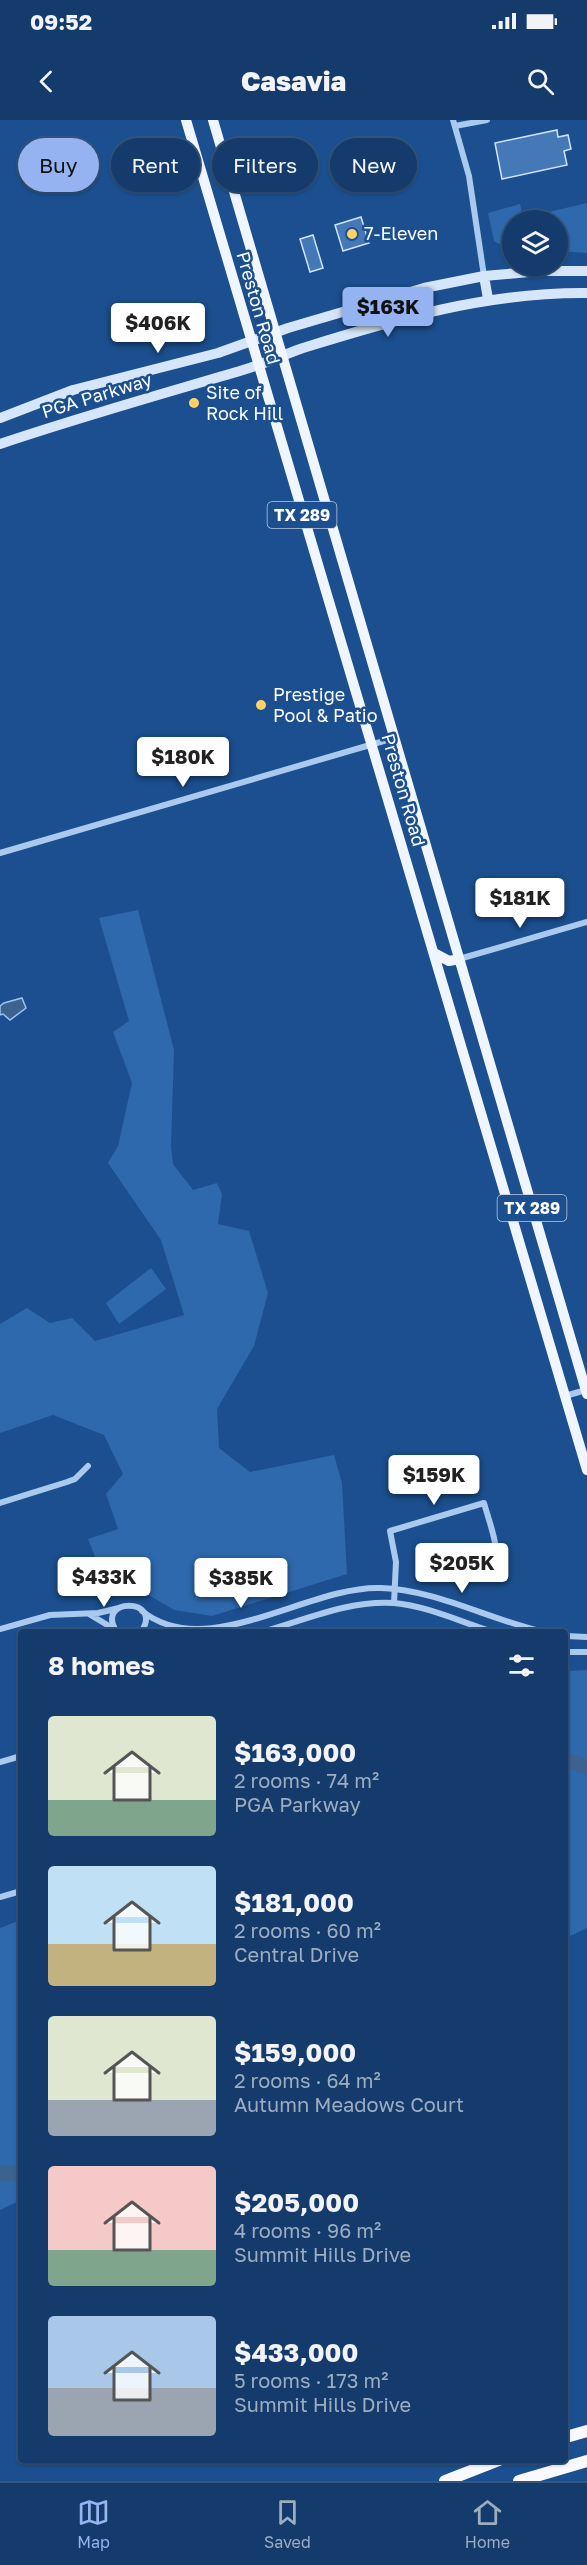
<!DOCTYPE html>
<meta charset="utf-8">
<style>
:root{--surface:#143b6b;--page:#1d4271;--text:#f1f3f6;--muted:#9dadc1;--line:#33557e;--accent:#95b2f1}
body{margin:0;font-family:"Golos Text",sans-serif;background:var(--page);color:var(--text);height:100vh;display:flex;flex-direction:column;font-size:22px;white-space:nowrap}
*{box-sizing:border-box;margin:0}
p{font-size:20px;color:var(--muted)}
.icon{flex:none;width:33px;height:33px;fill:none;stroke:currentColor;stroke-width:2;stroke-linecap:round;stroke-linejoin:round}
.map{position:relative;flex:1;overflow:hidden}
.sheet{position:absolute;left:18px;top:1509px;width:550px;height:834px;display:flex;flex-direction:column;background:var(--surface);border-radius:6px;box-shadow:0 2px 4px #0004,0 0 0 2px var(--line)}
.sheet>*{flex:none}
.hud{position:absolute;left:18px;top:18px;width:552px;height:54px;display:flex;gap:12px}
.tools{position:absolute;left:502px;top:90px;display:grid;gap:12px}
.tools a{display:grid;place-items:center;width:66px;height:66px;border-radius:50%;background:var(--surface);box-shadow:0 2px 4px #0004,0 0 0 2px var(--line);font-size:30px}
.price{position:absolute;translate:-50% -51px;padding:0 14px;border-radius:6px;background:#fff;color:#222;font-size:20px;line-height:39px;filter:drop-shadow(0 2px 3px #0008)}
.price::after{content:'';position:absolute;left:50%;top:36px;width:18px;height:14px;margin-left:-9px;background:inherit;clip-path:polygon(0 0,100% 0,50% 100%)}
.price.on{background:var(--accent);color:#111}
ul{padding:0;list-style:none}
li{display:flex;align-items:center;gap:18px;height:150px;padding:0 30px}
li span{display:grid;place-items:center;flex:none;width:168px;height:120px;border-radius:6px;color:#555}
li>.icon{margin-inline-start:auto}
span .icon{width:72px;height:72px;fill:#fffc;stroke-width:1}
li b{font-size:26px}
h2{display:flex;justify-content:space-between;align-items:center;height:72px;padding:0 30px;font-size:26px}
.pill{padding:0 21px;border-radius:27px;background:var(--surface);box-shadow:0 2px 4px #0004,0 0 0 2px var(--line);font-size:21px;line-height:54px}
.pill.on{background:var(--accent);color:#111}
.status{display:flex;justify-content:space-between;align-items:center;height:42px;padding:0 30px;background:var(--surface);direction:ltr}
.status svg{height:16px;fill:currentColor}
header{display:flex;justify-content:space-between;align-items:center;height:78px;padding:0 30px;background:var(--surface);font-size:27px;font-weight:800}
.menu{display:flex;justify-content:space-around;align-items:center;height:84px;border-top:2px solid var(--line);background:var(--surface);font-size:16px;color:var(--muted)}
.menu a{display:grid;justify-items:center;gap:3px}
.menu .on{color:var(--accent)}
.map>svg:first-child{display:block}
.green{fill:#2e69ad}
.water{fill:#3c6290;stroke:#9cc4f0;stroke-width:1.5}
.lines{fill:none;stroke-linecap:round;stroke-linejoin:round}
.river{stroke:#3c6290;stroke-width:15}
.building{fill:#4478b7;stroke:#cfe3fa;stroke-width:1.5}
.minor{stroke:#a9c9ee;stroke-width:6}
.secondary{stroke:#d6e6fa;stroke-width:10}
.primary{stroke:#f0f6ff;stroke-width:10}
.trunk{stroke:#f8faff;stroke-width:12}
.poi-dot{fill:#ffd166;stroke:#1b4f8f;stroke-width:2}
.labels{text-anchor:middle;stroke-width:5;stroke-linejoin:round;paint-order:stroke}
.shield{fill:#1b4f8f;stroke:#bbcadd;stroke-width:1.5}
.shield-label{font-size:16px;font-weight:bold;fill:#fff}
.poi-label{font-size:18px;fill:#fff;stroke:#1b4f8f;text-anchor:start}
.street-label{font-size:18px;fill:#fff;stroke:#1b4f8f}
</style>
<div class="status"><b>09:52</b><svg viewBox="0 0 49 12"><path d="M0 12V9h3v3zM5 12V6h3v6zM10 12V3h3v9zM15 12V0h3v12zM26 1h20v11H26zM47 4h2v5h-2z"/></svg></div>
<header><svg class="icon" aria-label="back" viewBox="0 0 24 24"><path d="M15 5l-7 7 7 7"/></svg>Casavia<svg class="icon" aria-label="search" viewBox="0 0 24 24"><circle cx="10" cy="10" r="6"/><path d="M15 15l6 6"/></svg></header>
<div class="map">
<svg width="587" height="2361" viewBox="0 0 587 2361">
<rect width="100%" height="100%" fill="#1b4f8f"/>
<path class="green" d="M587,83V133L558,131V100H513V134L504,135L501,125L494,121L488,93L520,84L523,98Z
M138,790L174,930L171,1026L173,1044L193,1070L217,1063L222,1074L218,1104L249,1111L268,1173L254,1226L217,1289L219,1328L250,1352L334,1335L342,1363L347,1454L212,1496L174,1490L142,1471L109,1472L88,1419L118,1409L106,1374L123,1354L104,1315L53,1295L0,1313V1204L27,1188L50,1203L72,1198L95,1221L184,1195L161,1120L108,1043L118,1026L132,963L113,912L129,901L99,798Z
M151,1148L166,1169L119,1204L106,1183Z
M587,1550V1808L566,1818V1551Z
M21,1800V2080L0,2090V1808Z"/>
<path class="water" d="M22,878L26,888L10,900L3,894L0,895V886L4,883Z"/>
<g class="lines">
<path class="river" d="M566,1640L587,1647
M0,2054L21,2053"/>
</g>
<path class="building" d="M557,10L558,17L568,15L571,29L564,31L567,45L502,59L495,23Z
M361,97L369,123L343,131L335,105Z
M313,115L323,148L310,152L300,119Z"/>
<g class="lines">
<path class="minor" d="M453,0L469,56L484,156
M455,6L487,0
M0,733L394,618
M459,839L587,802
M565,1276L586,1270
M0,1383L67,1362L75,1359L88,1346
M394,1483L396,1442L390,1411L484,1383C491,1408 502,1432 493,1457
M142,1491C207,1543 309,1465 381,1468C437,1470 490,1500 544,1512
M89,1494L114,1509
M0,1509L50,1495L98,1493L119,1488
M117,1512C93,1477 165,1477 141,1512
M145,1512H173
M262,1512C305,1500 349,1480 394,1483C427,1486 461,1502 493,1512
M566,1516L587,1517
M566,1532H587
M0,1642L21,1636
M0,1777L21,1771"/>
<path class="secondary" d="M484,156L488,179
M0,298L73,270L218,233L288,208L424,168L484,156L540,151H587
M0,324C80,297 162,274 243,250C264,244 283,235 303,228C396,199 488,172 587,173"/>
<path class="primary" d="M186,0L587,1350
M213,0L587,1274
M434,833L449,841L459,839"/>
<path class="trunk" d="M566,2317L587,2311
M445,2361L499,2340
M519,2361L587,2341"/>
</g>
<g class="poi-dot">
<circle cx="352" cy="114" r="6"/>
<circle cx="194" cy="283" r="6"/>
<circle cx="261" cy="585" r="6"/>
</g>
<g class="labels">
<g class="shield">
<rect x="267.5" y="382" width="69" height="26" rx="4.5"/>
<rect x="497.5" y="1075" width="69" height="26" rx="4.5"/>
</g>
<g class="shield-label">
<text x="302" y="401">TX 289</text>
<text x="532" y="1094">TX 289</text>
</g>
<g class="poi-label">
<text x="364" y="120">7-Eleven</text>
<text x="206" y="279">Site of<tspan x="206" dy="21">Rock Hill</tspan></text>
<text x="273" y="581">Prestige<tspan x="273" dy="21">Pool &amp; Patio</tspan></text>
</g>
<g class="street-label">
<text transform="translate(258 188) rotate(74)" y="6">Preston Road</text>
<text transform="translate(97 276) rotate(-17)" y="6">PGA Parkway</text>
<text transform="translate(403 670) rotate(74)" y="6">Preston Road</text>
</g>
</g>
</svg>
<div class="tools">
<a><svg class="icon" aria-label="layers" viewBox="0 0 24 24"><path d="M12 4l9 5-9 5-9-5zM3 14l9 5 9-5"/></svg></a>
</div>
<b class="price on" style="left:388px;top:218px">$163K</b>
<b class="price" style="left:158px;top:234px">$406K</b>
<b class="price" style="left:183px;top:668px">$180K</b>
<b class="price" style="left:520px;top:809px">$181K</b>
<b class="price" style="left:434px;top:1386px">$159K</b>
<b class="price" style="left:462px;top:1474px">$205K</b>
<b class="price" style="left:104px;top:1488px">$433K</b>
<b class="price" style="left:241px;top:1489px">$385K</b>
<div class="hud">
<a class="pill on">Buy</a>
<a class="pill">Rent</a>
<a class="pill">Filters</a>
<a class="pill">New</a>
</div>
<section class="sheet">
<h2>8 homes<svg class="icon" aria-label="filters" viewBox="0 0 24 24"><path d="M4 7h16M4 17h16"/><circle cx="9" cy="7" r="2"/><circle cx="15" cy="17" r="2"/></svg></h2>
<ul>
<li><span style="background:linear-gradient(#dfe7d0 70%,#7fa58c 0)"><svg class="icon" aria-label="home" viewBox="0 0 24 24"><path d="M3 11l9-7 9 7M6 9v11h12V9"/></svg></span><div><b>$163,000</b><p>2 rooms · 74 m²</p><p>PGA Parkway</p></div></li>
<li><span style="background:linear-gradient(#bfe0f5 65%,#c2b280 0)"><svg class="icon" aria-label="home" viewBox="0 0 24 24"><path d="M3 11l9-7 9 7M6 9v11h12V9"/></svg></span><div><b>$181,000</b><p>2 rooms · 60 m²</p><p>Central Drive</p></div></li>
<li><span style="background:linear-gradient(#dfe7d0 70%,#9aa5b1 0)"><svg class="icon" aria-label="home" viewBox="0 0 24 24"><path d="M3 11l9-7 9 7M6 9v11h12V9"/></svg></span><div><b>$159,000</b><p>2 rooms · 64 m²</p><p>Autumn Meadows Court</p></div></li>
<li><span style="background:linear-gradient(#f6c9c9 70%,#7fa58c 0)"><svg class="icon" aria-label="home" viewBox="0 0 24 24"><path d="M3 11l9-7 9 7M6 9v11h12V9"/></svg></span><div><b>$205,000</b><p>4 rooms · 96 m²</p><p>Summit Hills Drive</p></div></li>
<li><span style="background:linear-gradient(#a9c7e8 60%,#9aa5b1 0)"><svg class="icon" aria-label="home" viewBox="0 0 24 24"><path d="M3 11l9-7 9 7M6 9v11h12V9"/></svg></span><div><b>$433,000</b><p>5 rooms · 173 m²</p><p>Summit Hills Drive</p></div></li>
</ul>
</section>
</div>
<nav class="menu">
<a class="on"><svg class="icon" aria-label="map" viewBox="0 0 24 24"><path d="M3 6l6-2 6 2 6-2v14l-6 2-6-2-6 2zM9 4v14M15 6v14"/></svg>Map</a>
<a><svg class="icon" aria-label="saved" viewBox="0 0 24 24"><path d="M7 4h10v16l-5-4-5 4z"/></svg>Saved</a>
<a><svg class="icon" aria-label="home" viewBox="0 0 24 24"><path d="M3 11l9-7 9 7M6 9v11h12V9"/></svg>Home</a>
</nav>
